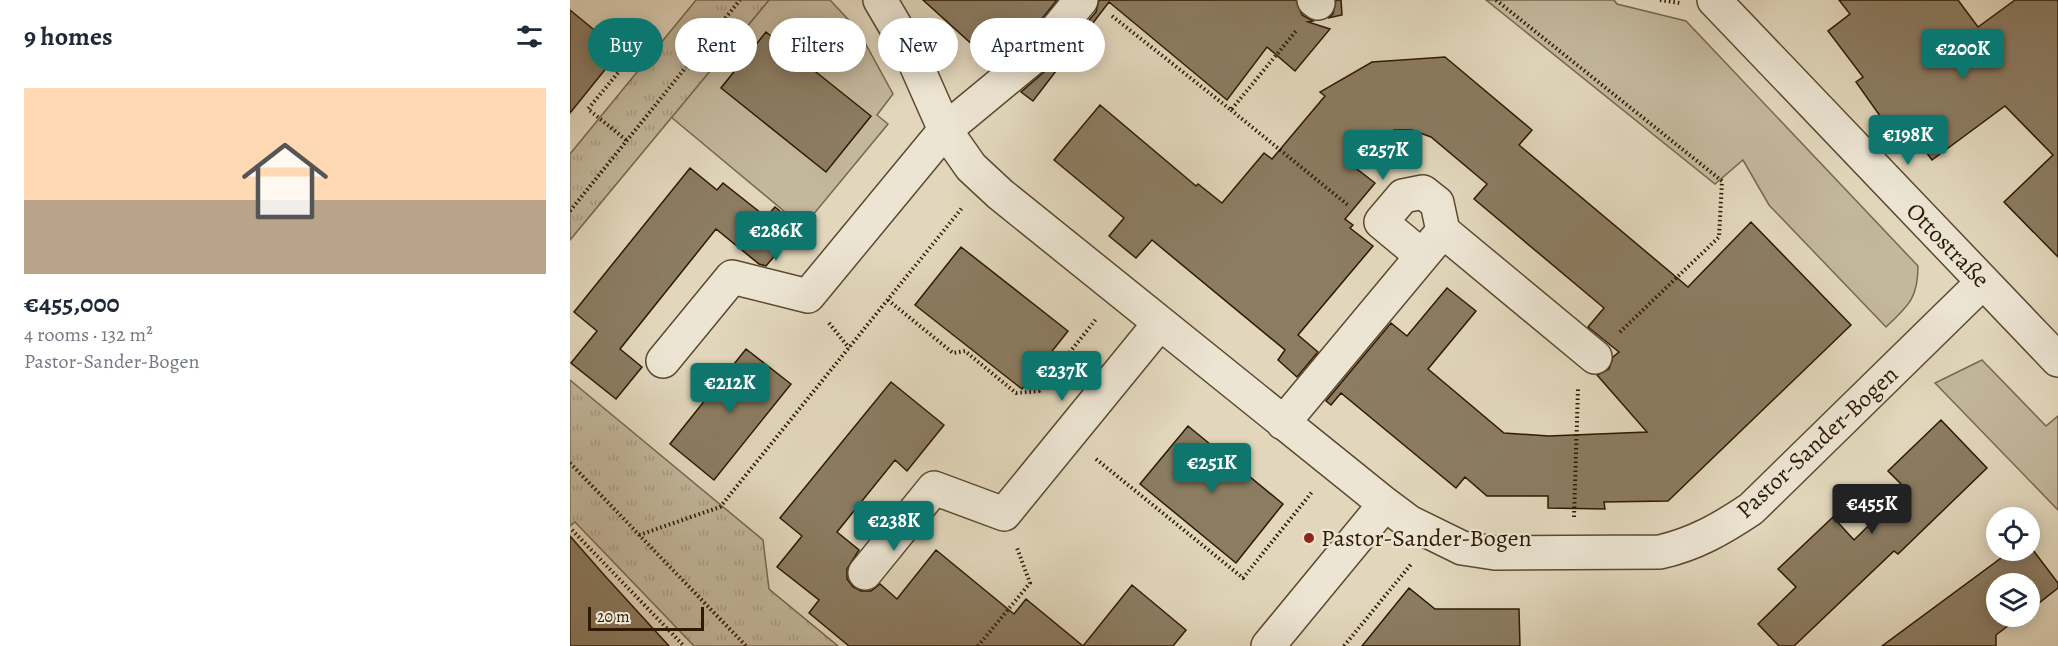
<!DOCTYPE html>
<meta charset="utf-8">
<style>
:root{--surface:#fff;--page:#f2f2f3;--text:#1f2937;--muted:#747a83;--accent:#0f766e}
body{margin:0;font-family:Alegreya,serif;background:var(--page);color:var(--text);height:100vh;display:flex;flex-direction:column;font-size:22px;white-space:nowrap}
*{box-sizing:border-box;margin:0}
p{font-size:20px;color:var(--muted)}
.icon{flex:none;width:33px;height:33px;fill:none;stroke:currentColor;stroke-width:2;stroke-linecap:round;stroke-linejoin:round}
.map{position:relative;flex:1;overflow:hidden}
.details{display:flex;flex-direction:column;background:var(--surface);width:570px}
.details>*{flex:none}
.hud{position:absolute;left:18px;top:18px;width:570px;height:54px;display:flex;gap:12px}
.fabs{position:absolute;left:1416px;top:507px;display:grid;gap:12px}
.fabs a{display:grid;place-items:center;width:54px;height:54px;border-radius:50%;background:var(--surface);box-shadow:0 3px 15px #0003;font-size:30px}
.scale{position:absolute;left:18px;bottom:15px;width:116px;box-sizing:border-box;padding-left:6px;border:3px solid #2e1a00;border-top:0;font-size:16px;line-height:21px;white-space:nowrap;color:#2e1a00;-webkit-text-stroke:4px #ece5d3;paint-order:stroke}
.price{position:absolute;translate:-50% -51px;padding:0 14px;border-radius:6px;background:var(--accent);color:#fff;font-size:20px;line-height:39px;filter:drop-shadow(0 2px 3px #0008)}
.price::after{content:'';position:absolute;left:50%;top:36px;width:18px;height:14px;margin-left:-9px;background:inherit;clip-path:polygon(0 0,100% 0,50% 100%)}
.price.selected{background:#222;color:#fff}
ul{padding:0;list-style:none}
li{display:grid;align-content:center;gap:12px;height:318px;padding:0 24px}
li span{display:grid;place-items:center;height:186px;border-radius:0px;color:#555}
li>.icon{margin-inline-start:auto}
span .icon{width:108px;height:108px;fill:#fffc;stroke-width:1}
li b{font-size:26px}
h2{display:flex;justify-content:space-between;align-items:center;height:72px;padding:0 24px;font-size:26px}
.chip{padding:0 21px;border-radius:27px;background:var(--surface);box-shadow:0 3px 15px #0003;font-size:21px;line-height:54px}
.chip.selected{background:var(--accent);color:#fff}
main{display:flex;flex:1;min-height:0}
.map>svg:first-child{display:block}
.grass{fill:#c3b79c;stroke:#78684e;stroke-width:1.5}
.park{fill:url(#park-tufts);stroke:#78684e;stroke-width:1.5}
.building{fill:#8c7c62;stroke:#2e1a00;stroke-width:1.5}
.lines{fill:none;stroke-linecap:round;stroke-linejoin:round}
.minor-casing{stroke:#5b492f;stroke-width:36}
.path{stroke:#2e1a00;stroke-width:4;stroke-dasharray:1.5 3;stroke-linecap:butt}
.minor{stroke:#ece5d3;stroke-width:33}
.poi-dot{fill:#8f2418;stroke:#ece5d3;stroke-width:2}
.labels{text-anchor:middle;stroke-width:4.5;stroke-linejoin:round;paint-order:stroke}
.street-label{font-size:24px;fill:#2e1a00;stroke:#ece5d3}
.poi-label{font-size:24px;fill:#2e1a00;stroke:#ece5d3;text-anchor:start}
</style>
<main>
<section class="details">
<h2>9 homes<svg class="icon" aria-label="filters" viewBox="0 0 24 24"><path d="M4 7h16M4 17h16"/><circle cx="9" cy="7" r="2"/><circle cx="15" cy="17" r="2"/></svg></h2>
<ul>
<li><span style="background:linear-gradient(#ffd9b3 60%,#b9a48a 0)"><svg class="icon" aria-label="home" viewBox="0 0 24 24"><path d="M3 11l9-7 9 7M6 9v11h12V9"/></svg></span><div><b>€455,000</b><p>4 rooms · 132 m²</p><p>Pastor-Sander-Bogen</p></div></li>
</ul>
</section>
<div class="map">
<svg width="1488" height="646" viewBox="0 0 1488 646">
<defs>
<pattern id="park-tufts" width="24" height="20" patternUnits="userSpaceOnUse" patternTransform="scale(1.5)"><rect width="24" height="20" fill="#c3b79c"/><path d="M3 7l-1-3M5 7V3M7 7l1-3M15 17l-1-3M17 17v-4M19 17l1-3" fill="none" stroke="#a89d85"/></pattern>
</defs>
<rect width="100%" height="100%" fill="#e2d7bc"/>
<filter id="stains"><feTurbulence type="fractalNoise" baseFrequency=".00333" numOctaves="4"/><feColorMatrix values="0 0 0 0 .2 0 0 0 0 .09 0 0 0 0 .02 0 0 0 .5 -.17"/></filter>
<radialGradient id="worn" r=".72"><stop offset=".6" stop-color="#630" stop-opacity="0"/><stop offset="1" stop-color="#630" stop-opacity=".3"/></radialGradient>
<path class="grass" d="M199,0H260L288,30L323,94L307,115L318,124L233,227L101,117Z
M916,0H1044L1047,4L1116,21L1348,266C1348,298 1339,305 1316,327L1199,205L1173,160L1145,184Z
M1412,360L1476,426L1488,416V510L1365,383Z"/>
<path class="park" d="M126,0H199L0,240V154Z
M0,380L193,540L199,589L268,646H124L5,522L0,526Z"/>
<path class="building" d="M353,0H487L454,41L422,67L404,52L406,48Z
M529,0H726L732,15L743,21L738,22L760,29L725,71L697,47L657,100L539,2L463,101L451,92L481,66L526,12Z
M766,0H771L772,15L758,18L763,14Z
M1269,0H1388L1408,27L1445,0H1488V257L1434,202L1483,155L1435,106L1362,160L1335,124L1322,133L1286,82L1293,77L1258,31L1280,14Z
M0,10L50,51L0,113Z
M196,32L301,116L256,172L151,88Z
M875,57L962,130L949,145L1118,287L1181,222L1281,325L1098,501L1034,502L1035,509L978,508V496H917L895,477L886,488L771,393L761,405L756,401L821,323L837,336L877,288L906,311L858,369L934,433L979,436L1077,432L1027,375L1039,369L1043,357L1049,352L1018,327L1034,308L904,199L917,184L861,137L842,130H824L809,141L787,169L805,183L775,219L783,225L780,228L803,246L728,335L748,352L727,377L708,360L715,350L582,240L566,258L539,236L554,218L484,160L530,105L626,186L628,184L652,203L694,153L702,159L755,96L750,92L802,62Z
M120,168L147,190L153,183L196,217L205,207L229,227L196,266L189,264L146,229L50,349L72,367L46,399L1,363L27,331L4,312Z
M391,247L498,331L452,389L345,305Z
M176,349L221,384L144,480L100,444Z
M321,382L374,425L337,471L325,460L267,532L289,550L277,569V579L283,587L291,591H301L310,584L327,599L366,550L444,614L456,599L513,646H279L239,613L249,600L207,567L232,536L210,518Z
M1371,420L1417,468L1328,554L1324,551L1224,646H1209L1188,624L1226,587L1208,569L1263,517L1284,540L1336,489L1318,471Z
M618,426L713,504L666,563L570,484Z
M0,536L35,576L99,646H0Z
M1460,546L1488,583V588L1460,610V584H1426V616H1451L1426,635V646H1312L1442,550H1460Z
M562,585L616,630L603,646H513Z
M839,588L865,609H949L950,646H792Z"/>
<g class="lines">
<g class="minor-casing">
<path id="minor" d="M310,0L340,51L375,130L401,167L430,194L815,504L839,522L892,548L925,553L1090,552C1125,544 1151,529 1181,509L1413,282
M744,0L748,3
M1144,0L1488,360
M852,256L811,222L833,196L853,192L867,203L873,231
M93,361L162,277L238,296L375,130L467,54L511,0
M713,423L873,231L1025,357
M295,573L364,488L434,514L590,323
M698,646L815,504"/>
</g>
<path class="path" d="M926,0L1152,181L1149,237L1049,333
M1090,0L1110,3
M542,16L661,110L726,31
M661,110L779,206
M56,140L18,109L81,33L84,24
M0,211L170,0
M318,300L383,353L395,351L446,393L469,391L527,318
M259,323L279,348
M526,459L673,578L742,492
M0,463L176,646
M1004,517L1008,389
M2,530L114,646
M69,535L150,507L392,208
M408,646L460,583L447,548
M774,646L842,563"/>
<use href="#minor" class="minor"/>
</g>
<circle class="poi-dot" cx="739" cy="538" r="6"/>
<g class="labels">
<g class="street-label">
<text transform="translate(1378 245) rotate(46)" y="8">Ottostraße</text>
<text transform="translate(1247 442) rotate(-43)" y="8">Pastor-Sander-Bogen</text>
</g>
<g class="poi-label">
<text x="751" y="546">Pastor-Sander-Bogen</text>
</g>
</g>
<rect width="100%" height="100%" filter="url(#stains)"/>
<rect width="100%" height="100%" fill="url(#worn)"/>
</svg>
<div class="fabs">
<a><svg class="icon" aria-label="locate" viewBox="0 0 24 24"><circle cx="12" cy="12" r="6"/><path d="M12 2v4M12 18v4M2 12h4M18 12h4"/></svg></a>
<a><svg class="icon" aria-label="layers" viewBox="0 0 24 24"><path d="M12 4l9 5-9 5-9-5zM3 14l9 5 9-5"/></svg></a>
</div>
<div class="scale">20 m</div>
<b class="price" style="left:1393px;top:80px">€200K</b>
<b class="price" style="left:1338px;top:166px">€198K</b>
<b class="price" style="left:813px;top:181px">€257K</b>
<b class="price" style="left:206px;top:262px">€286K</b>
<b class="price" style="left:492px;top:402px">€237K</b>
<b class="price" style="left:160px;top:414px">€212K</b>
<b class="price" style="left:642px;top:494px">€251K</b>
<b class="price selected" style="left:1302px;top:535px">€455K</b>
<b class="price" style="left:324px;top:552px">€238K</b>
<div class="hud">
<a class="chip selected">Buy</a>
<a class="chip">Rent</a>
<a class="chip">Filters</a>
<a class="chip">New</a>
<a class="chip">Apartment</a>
</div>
</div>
</main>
